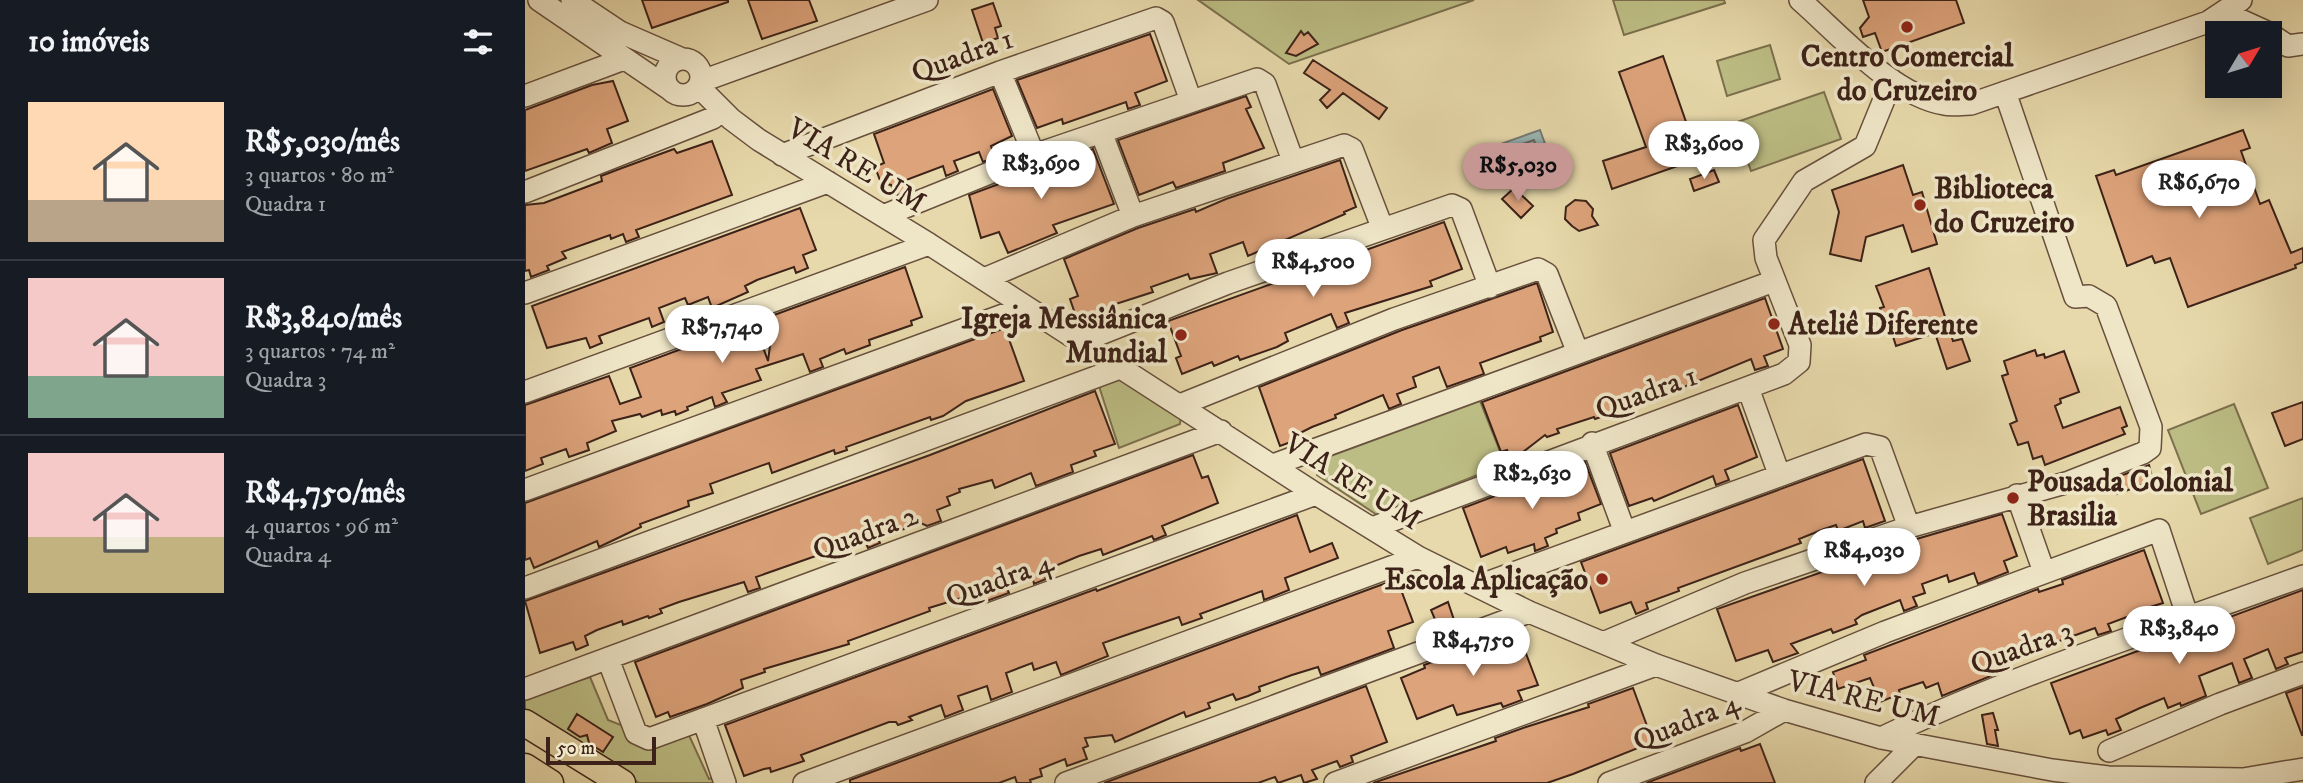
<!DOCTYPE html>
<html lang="pt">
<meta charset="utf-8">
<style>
:root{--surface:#171b24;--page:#20242c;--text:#f1f3f6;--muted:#9ea1a6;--line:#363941;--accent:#c59692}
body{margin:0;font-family:"IM FELL DW Pica",serif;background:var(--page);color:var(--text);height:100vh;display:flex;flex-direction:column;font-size:26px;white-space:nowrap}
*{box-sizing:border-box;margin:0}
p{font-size:23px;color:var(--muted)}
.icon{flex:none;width:38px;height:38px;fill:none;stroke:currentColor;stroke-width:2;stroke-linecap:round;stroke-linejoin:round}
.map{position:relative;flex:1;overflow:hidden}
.details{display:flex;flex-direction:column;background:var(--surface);width:525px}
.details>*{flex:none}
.needle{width:46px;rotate:52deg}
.fabs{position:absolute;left:1680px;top:21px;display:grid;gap:14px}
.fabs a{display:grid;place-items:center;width:77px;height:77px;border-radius:0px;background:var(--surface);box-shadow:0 7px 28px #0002;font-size:35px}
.scale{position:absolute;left:21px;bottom:18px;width:110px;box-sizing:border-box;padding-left:7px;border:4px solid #3c2218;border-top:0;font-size:19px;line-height:24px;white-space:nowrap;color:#3c2218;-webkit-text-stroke:5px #efe6c8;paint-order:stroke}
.price{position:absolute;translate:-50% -60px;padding:0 16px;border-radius:24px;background:#fff;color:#222;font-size:23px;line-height:46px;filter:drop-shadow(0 2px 4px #0008)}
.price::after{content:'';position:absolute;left:50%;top:42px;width:21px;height:16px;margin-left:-10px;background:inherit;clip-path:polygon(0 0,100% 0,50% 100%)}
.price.on{background:var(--accent);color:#111}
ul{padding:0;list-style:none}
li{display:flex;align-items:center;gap:21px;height:175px;padding:0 28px}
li+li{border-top:2px solid var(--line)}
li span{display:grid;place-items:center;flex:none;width:196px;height:140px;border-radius:0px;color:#555}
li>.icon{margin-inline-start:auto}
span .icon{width:84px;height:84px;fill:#fffc;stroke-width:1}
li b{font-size:30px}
h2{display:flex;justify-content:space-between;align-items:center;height:84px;padding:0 28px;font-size:30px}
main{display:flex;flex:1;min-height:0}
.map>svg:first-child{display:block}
.green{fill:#bcbd84;stroke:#7c704e;stroke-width:2}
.water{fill:#9bb7b5;stroke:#757b76;stroke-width:2}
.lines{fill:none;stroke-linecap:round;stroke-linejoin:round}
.shore{stroke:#6c6c66;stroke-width:2}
.building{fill:#dda37b;stroke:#3c2218;stroke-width:2}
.minor-casing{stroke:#67503d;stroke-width:24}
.major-casing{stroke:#3c2218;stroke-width:29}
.minor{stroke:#efe6c8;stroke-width:21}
.major{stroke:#e7d9ab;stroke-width:26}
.poi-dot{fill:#8f2418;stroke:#efe6c8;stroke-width:2.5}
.labels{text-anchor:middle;stroke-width:7;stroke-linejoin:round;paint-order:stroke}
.street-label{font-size:30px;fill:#3c2218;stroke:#efe6c8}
.poi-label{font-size:30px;font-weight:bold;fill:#3c2218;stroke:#efe6c8;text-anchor:start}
</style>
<main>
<section class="details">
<h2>10 imóveis<svg class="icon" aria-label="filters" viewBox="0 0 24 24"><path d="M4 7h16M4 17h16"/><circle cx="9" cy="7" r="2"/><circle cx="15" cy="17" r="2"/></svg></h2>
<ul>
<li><span style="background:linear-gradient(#ffd9b3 70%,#b9a48a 0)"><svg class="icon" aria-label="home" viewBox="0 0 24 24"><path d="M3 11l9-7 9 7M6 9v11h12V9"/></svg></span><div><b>R$5,030/mês</b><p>3 quartos · 80 m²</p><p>Quadra 1</p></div></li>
<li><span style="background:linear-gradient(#f6c9c9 70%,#7fa58c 0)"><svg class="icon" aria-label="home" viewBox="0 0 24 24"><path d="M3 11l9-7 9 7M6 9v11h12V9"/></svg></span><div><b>R$3,840/mês</b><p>3 quartos · 74 m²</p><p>Quadra 3</p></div></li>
<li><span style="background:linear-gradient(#f6c9c9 60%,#c2b280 0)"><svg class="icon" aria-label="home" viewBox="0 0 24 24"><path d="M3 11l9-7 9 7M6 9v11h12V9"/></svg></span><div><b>R$4,750/mês</b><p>4 quartos · 96 m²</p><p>Quadra 4</p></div></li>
</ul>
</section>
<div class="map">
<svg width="1778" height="783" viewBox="0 0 1778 783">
<rect width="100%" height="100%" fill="#e7d9ab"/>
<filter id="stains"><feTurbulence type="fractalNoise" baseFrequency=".00286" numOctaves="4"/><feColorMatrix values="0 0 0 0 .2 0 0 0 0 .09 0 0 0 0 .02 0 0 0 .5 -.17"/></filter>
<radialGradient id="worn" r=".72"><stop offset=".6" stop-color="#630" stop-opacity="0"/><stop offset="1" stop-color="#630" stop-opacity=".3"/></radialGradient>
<path class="green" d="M673,0H949L764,64Z
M1088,0H1199L1200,3L1099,35Z
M1245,45L1255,79L1202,96L1192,61Z
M1299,92L1316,139L1226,171L1209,123Z
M592,374L656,413L655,424L594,448L572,380Z
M955,401L980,464L852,515L792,475V461Z
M1709,404L1743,488L1676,514L1643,430Z
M1778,498V550L1743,564L1725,518Z
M65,677L83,720L96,725L111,745L124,748L163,733L184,779L191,777L194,783H114L0,710V698Z"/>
<path class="water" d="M1015,130L1027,163L964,185L953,152Z"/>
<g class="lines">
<path class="shore" d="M1009,140L1015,159L968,174L964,156Z"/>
</g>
<path class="building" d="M117,0H203V2L127,28Z
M223,0H284L292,21L237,39Z
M1338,0H1431L1439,23L1357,52L1350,33L1338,37L1335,28L1344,17Z
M468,3L476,26L470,28L473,38L458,43L447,10Z
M776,31L779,35L783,32L793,44L771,56L761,53Z
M625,34L642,81L610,93L615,105L603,109L601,102L538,124L537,119L512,128L492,80Z
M1138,56L1167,139L1160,142L1167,161L1087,189L1078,161L1121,147L1094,72Z
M788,60L862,108L854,119L818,93L802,108L795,100L805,90L779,73Z
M88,81L103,121L82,129L87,143L64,153L62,149L0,171V110L67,85Z
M468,89L487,136L466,146L470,157L458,162L454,152L429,161L433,171L421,176L418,166L381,180L385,190L371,196L366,185L356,183L350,167L359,163L349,134Z
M721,96L726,107L721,109L739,148L698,163L700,171L651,188L648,182L614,195L593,140Z
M1718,130L1725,148L1716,151L1735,204L1744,200L1766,253L1778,248V262L1770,265L1771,268L1663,307L1645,258L1630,263L1627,256L1602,266L1571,176L1589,170L1591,175Z
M187,141L207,195L111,230L114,237L101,242L98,234L86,239L85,235L37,252L41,258L22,266L24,270L6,277L4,270L0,271V205L19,203L77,181L76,176L97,168L149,149L152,153Z
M568,149L589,204L528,225L532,233L483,253L474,232L456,238L444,195Z
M815,160L831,207L819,212L820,214L723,256L718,242L685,254L692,273L665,279L663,274L626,287L628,292L578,308L582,317L560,326L554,325L545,299L553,296L539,259L613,228L670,209L671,212L701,199Z
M1378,165L1388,195L1397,192L1412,244L1387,252L1378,225L1341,237L1336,261L1305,254L1314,212L1307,190Z
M1189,170L1194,182L1169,191L1165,179Z
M989,188L1008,206L996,218L977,199Z
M1050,200L1061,201L1068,209L1067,216L1073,225L1054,231L1047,226L1040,219L1041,207Z
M275,208L291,250L278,255L283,268L271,273L269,267L232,280L220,286L223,292L187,308L183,297L163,305L160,298L134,308L139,322L127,327L124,318L74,336L77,343L65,348L61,338L22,348L7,306Z
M919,222L937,269L905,281L907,286L820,313L824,323L812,328L806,314L760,333L763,341L752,347L715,360L713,356L689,366L687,362L657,374L651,358L656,356L643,321Z
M380,267L397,317L386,321L387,325L344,340L345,345L321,354L319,349L295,359L298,367L285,372L278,354L231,369L236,380L197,393L202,402L190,407L187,397L162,407L163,410L151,415L150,411L137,415L136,410L117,417L115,414L87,421L91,431L62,443L64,450L44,457L41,449L16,458L18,464L0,471V405L84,376L95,404L116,397L105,368L229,322L243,361L249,315Z
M1404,268L1428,341L1437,339L1445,361L1422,369L1410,333L1371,346L1362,317L1358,319L1355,308L1359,307L1351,286Z
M1012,283L1028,332L1015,337L1016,341L955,363L959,374L922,387L914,367L888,377L891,387L872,394L876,404L864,409L858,395L810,415L811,418L787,427L775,433L777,438L755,446L734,387L877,330Z
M1240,298L1258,349L1239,356L1243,366L1230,370L1226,359L1084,418L1082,415L1070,419L1069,417L1032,429L1034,433L1022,437L1020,435L998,452L999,457L987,462L982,450L976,452L957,402Z
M480,328L499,381L441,401L418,416L406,420L405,417L321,447L322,450L310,454L309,450L247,473L244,463L185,484L188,493L163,501L164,506L115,524L116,527L74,547L72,541L9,568L5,558L0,560V503Z
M1510,350L1512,356L1519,354L1520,358L1539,351L1554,392L1535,399L1536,403L1530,406L1538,428L1595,407L1602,426L1597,428L1600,434L1520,465L1517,456L1508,459L1503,442L1493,445L1485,424L1492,421L1477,376L1483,374L1479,361Z
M570,391L590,444L569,451L571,456L546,465L548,472L511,486L506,473L470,488L467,480L434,489L435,492L422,497L425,505L412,510L416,521L402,526L396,523L353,538L355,543L343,548L339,539L231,577L235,588L223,592L219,582L154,602L135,609L137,613L124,618L123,616L98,625L97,621L72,630L60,636L63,645L51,650L48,642L15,653L0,601L405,455Z
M1778,402V439L1760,446L1747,413Z
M1213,405L1232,457L1200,470L1204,480L1191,485L1188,476L1129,501L1127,498L1104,506L1085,453Z
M668,455L677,478L683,476L693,503L637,526L641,535L629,540L627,536L578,555L576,549L554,556L518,571L521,579L509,584L507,576L481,586L484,593L459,602L456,592L404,608L405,611L323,641L324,644L239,669L240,672L216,680L218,688L182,704L145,717L143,712L131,717L110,662Z
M1338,459L1360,521L1340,528L1338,521L1313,531L1311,525L1299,529L1274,539L1276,543L1153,588L1154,591L1121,603L1123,609L1111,614L1106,602L1075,613L1056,562Z
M1060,462L1076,504L1053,513L1055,520L1031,529L1032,533L1020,538L1023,546L1010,551L1009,544L983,553L981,547L956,557L938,508Z
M1624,465L1628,481L1592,494L1587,479Z
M1477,514L1492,556L1479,561L1483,572L1453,584L1449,573L1424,582L1422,575L1397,584L1400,593L1388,597L1392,606L1379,611L1375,600L1337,615L1330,620L1332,624L1308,633L1306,629L1266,644L1273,653L1248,662L1243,650L1211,661L1192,609L1388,540Z
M772,515L785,552L807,543L813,558L760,578L764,590L739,600L737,591L675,614L677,618L657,625L654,617L604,634L578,643L583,656L536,675L531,662L509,670L507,663L481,673L487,692L466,700L462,686L433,696L438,710L420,717L416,705L384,717L387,720L373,725L371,722H364L276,755L279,761L246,772L245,768L239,769L219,776L200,725L571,589L572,591Z
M1619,550L1638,603L1619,609L1622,618L1609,622L1607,615L1583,624L1586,631L1573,635L1570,628L1501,653L1498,645L1472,655L1478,671L1417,696L1413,683L1401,688L1398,682L1374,690L1375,694L1355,702L1345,678L1313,689L1308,672L1341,660L1339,655L1513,589L1514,592L1538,584L1537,580Z
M872,579L888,622L863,631L869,648L853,654L796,675L793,667L767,675L734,687L735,691L723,696L711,700L708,694L683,703L685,708L661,717L659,712L590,742L587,735L560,738L563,746L558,748L562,759L542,766L540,759L515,769L517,776L505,780L506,783H492L490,777L474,783H325V780Z
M1778,590V652L1760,658L1763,664L1751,669L1743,649L1719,659L1727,678L1714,683L1707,663L1674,676L1681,696L1656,706L1655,703L1643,708L1639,698L1615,708L1591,719L1596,730L1583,735L1581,730L1558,738L1555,730L1545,734L1526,683Z
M923,602L930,623L914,629L906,610Z
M992,630L1013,685L993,691L997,700L978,707L976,703L932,715L928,705L892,719L876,678L900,668L899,665Z
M841,686L862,742L826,756L828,762L815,767L812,761L787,770L792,779L779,783L776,775L753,783L750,777L733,783H579Z
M1778,687V735H1777L1761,693Z
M1108,688L1128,742L1048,774L1022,783H848L971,741L970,738L1001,727L1064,707L1063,704Z
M1468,713L1473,730H1470L1473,746L1462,744L1457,715Z
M52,714L88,737L78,752L64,743L62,735L55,737L43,729Z
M1235,744L1250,783H1121L1215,748L1216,751Z"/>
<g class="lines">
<g class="minor-casing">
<path id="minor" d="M14,0L143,88
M47,0L95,32L157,59
M1275,0C1314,34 1367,95 1419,104C1427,106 1437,104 1446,104L1683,22L1716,0
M1700,13L1744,33
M1745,34L1763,46L1778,44
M140 77a18 18 0 1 1 36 0a18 18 0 1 1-36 0Z
M475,72L509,155
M177,81L402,0
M174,87L206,119L234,140L404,244L791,494L893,557L1004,612L1131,665L1259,710L1356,738L1527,770L1583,777L1718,779L1778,769
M0,96L99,59
M576,132L608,216
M257,155L475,72L631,18L638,22L666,101
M0,192L188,118
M358,216L509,155L732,79L740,84L768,161
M459,279L608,216L819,145L827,149L857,227
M0,293L303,182
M555,342L703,283L927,205L936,209L965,287
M1223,388L1254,474
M0,392L404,244
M655,405L869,319L1013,269L1022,274L1053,353
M1067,443L1099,530
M748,465L1249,281
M0,490L500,307
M1492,495L1519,572
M847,528L1259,374L1274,362L1275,345L1241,258L1239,240L1279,181L1340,146L1367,80
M953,586L1341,444L1355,447L1384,527
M0,588L595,368
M1078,643L1220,583L1384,527L1544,482L1618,453L1625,448L1626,427L1581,306L1564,296L1550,297L1480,92
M83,659L111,733L124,739L791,494
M0,689L696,431
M1214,693L1360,632L1634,530L1663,618
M178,719L200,783
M1356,738C1492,673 1636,628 1778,576
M1584,751L1695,704L1778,673
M279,783L893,557
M541,783L1004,612
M810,783L1131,665
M1084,783L1220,732L1259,710
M1351,783L1390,744"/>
</g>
<g class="major-casing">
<path id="major" d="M0,723L97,783
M0,767L25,783"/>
</g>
<use href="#minor" class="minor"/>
<use href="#major" class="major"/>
</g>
<g class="poi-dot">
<circle cx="1382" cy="27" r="7"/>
<circle cx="1395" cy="205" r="7"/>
<circle cx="1249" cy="324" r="7"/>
<circle cx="656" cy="335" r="7"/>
<circle cx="1488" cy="498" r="7"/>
<circle cx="1077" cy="579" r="7"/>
</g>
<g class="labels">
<g class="street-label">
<text transform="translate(437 55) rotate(-20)" y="10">Quadra 1</text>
<text transform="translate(332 165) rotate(31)" y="10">VIA RE UM</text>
<text transform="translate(1121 392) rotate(-20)" y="10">Quadra 1</text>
<text transform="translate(828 481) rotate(32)" y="10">VIA RE UM</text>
<text transform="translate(340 532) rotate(-20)" y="10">Quadra 2</text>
<text transform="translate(474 579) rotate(-20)" y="10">Quadra 4</text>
<text transform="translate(1496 647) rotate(-20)" y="10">Quadra 3</text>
<text transform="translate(1339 698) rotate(14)" y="10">VIA RE UM</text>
<text transform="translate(1161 721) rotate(-22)" y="10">Quadra 4</text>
</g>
<g class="poi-label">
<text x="1382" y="66" text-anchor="middle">Centro Comercial<tspan x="1382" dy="34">do Cruzeiro</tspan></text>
<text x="1409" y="198">Biblioteca<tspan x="1409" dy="34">do Cruzeiro</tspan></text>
<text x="642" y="328" text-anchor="end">Igreja Messiânica<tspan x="642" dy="34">Mundial</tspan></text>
<text x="1263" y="334">Ateliê Diferente</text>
<text x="1502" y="491">Pousada Colonial<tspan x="1502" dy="34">Brasilia</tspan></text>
<text x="1063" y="589" text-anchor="end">Escola Aplicação</text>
</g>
</g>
<rect width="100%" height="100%" filter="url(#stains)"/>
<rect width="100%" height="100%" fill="url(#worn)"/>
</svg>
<div class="fabs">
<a><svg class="needle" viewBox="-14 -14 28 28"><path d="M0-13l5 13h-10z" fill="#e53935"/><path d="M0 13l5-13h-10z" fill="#9ea1a6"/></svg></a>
</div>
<div class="scale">50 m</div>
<b class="price" style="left:1179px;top:181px">R$3,600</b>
<b class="price" style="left:516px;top:201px">R$3,690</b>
<b class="price on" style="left:993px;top:203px">R$5,030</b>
<b class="price" style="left:1674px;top:220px">R$6,670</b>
<b class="price" style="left:788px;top:299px">R$4,500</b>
<b class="price" style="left:197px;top:365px">R$7,740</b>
<b class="price" style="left:1007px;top:511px">R$2,630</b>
<b class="price" style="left:1339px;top:588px">R$4,030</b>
<b class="price" style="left:1654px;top:666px">R$3,840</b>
<b class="price" style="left:948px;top:678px">R$4,750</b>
</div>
</main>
